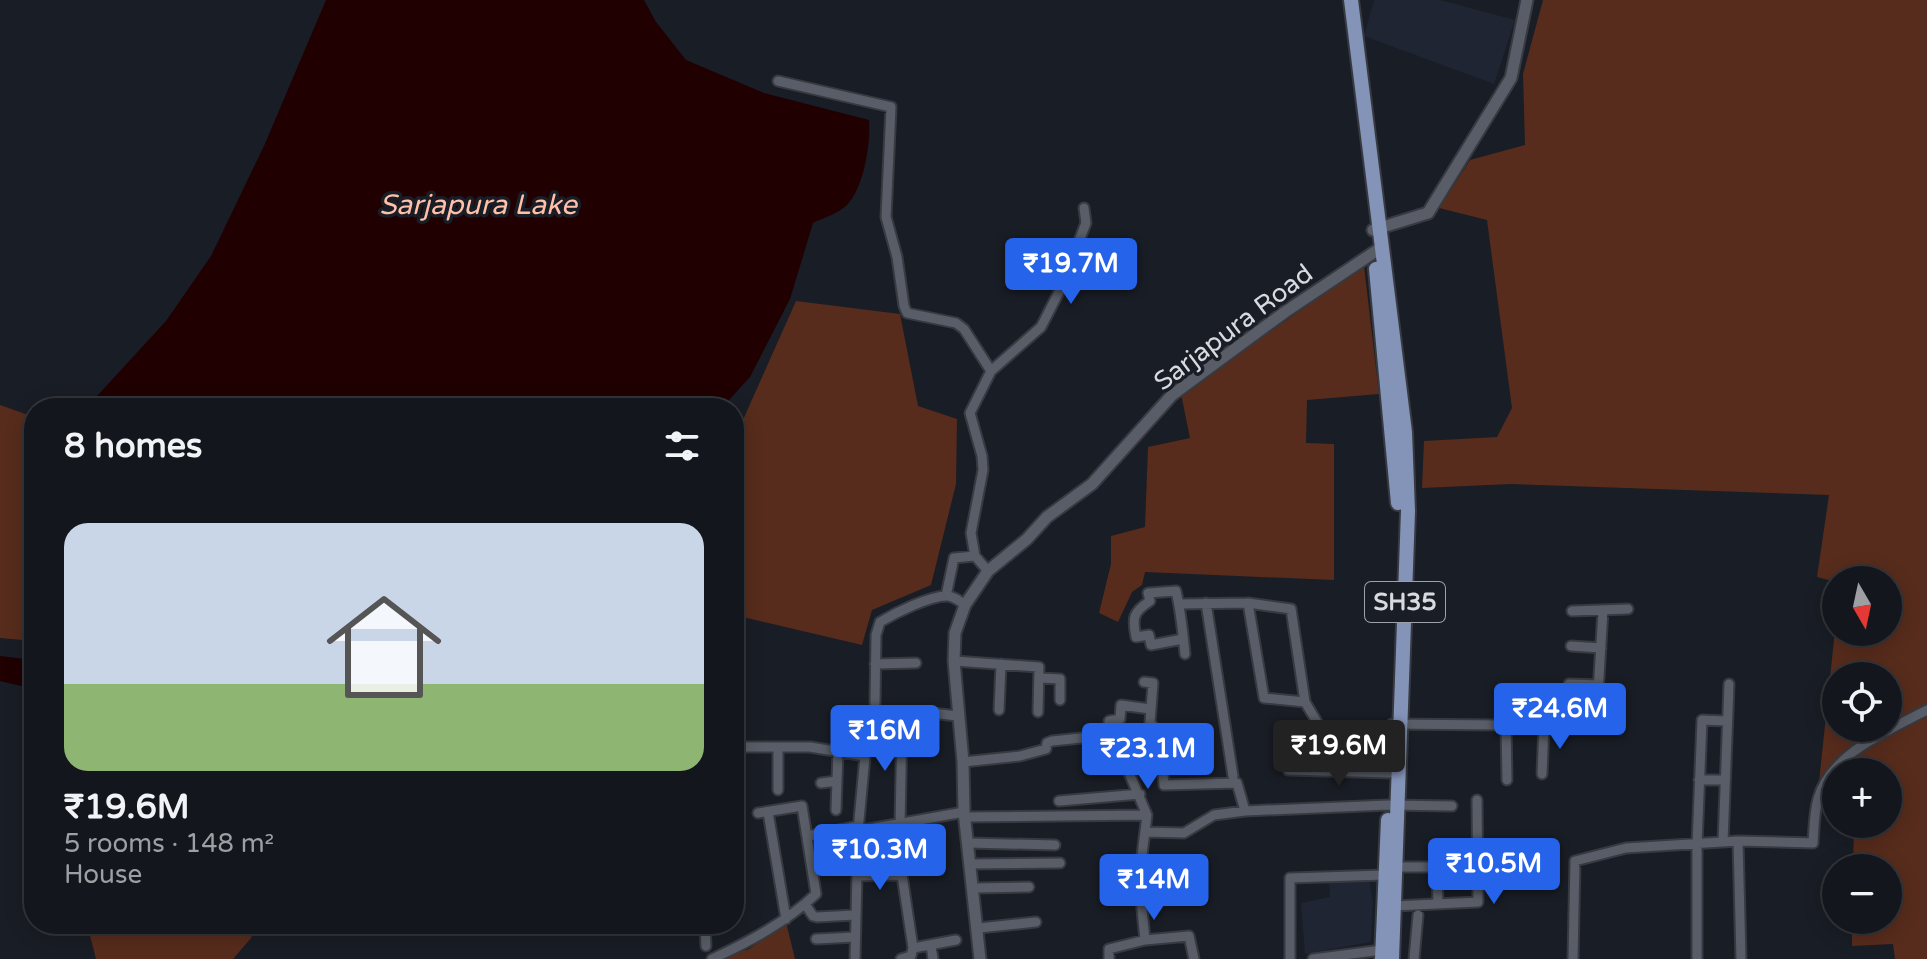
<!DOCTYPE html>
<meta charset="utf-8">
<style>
:root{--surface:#13161c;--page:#1c1f25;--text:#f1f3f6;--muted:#9d9fa3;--line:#32353b;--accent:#2563eb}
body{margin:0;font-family:"Varela Round",sans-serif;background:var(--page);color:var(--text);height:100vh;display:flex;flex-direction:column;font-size:30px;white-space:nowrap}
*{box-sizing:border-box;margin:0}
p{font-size:26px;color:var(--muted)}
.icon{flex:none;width:44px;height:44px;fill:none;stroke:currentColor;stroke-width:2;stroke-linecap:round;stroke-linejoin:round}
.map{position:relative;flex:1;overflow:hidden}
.details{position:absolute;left:24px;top:398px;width:720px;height:536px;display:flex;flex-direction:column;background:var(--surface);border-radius:32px;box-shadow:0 4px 20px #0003,0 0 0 2px var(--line)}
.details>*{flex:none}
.needle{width:52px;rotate:171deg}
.tools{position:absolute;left:1822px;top:566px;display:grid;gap:16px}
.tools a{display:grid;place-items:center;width:80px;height:80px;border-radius:50%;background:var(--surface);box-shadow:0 4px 20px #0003,0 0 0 2px var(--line);font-size:40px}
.price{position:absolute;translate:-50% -68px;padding:0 18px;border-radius:8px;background:var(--accent);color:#fff;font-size:26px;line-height:52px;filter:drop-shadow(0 2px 4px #0008)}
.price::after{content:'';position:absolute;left:50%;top:48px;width:24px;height:18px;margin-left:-12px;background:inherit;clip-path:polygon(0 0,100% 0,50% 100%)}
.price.current{background:#222;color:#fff}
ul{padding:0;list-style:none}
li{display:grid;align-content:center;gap:16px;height:424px;padding:0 40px}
li span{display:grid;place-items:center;height:248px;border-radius:24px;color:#555}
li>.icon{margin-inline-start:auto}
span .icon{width:144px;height:144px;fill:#fffc;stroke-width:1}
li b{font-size:34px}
h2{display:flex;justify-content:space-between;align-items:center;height:96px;padding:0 40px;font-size:34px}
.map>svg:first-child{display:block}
.built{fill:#1f2532}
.green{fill:#572c1c;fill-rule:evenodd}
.water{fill:#200000}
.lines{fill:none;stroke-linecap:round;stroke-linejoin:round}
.minor-casing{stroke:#373a40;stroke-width:13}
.tertiary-casing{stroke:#373a40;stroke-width:15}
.primary-casing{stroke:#373a40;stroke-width:18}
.minor{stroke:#585d67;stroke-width:9}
.tertiary{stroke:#585d67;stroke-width:11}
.primary{stroke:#8494b9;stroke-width:14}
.labels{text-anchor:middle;stroke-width:7;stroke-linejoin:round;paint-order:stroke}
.shield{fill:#191d25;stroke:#9ea1a8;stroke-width:2}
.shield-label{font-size:24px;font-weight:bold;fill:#d7dae0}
.street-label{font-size:26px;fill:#d7dae0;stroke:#191d25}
.water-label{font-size:28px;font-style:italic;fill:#ffbfa8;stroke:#191d25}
</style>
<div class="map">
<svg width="1927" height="959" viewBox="0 0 1927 959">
<rect width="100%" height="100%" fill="#191d25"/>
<path class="built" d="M1374,0H1440L1515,20L1494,84L1364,36Z
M1369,879L1373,903L1371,942L1305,954L1301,903L1330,897L1329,881Z"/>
<path class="green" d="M1543,0H1927V959H1895L1893,944L1852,946V920H1888V868H1853L1854,824H1888V772H1836V781L1819,782L1836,621V632H1888V580L1836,582L1817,577L1829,495L1511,484L1422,488L1424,441L1497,437L1512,408L1487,220L1439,208L1470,160L1525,145L1523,74ZM1836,676H1888V728H1836Z
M1364,266L1379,394L1307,400L1306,443L1334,444V580L1145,572L1142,585L1132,592L1118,622L1099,613L1111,564V536L1145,527L1148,447L1190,438L1181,394Z
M796,301L900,314L918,406L957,419L956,484L931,585L872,610L862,645L734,615V440Z
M0,405L34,417V641L0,638Z
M786,922L795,959H717L749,949Z
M87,924H234L252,937L233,959H96Z"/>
<path class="water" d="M326,0H644L656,22L686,60L764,93L869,120C871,142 864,188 847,205C839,213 823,218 813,223L790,299L750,377L729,400L727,408H86L166,321L211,256L264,146Z
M0,656L34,660V689L0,681Z"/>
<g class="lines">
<g class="minor-casing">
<path id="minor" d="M778,81L891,107L886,217L897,257L904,306L907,313L956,323L964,329L991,371L970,413L982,456L983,470L971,533L975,556L988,571
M991,371L1041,327L1060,290L1086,223L1084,208
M946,596L954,558L975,556
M1206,603L1233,776
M1248,603L1264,698L1305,702
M1179,604L1248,603L1291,609L1305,702L1320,727L1392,734
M1572,611L1628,609
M1183,639L1151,645L1149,635L1136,637C1132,618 1133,612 1150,601L1148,593L1176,591C1181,612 1183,633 1185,654
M1571,646L1601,648
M954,661L1039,667L1038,712
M875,664L916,663
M1040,678L1060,679V700
M1144,682L1153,683L1150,722L1159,736L1164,785L1237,783L1245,811
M1569,684L1599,685
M875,703L876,635L880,622C895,613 931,595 948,596C955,597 960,601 965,605
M999,710L1001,664
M924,712L957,716
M1392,724L1596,726L1603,610
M1506,725L1507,780
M1112,736L1109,721L1120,719L1121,705L1150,709
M734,747H810L865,756L858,831L855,959
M736,747L737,774
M778,747V790
M887,752H902
M963,762L1020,756L1046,749L1047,743L1052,741L1110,735L1119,739L1121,754L1147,815L1139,879L1145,940
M1288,770L1391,773
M1542,774L1544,725
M1699,780H1725
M821,783L837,781
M1059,801L1140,794
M836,810L838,751
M768,812L786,919
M964,817L1147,815
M900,824L902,723
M858,831L964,812
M1146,832L1184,833L1214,815L1245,811L1388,805L1452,806
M808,836L858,826
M1738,841L1741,959
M1723,842L1729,684
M969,843L1055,845
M970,864L1060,863
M1395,867H1437L1438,904
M857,876L902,875L913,948L911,956L901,959
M974,888L1029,887
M805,904L813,916L817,917L855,915
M1394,906L1478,902L1477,800
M705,924L706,946
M979,928L1036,922
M816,939L855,937
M931,945L933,959
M913,948L956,940
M712,959C750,941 785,923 816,894L802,806L758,813
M1109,959V949L1145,940L1189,936L1194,959
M1290,959V878L1384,875
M1313,959L1382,950
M1414,959L1418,915
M1573,959L1575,861L1626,848L1738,841L1813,843C1814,829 1814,813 1818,799C1830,754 1889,730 1927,710
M1697,959V845L1702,720L1727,721"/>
</g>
<g class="tertiary-casing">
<path id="tertiary" d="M1373,230L1428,213L1511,78L1527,0
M980,959L964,812L963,762L954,661L955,633L965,605L988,571L1027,539L1047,517L1092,484L1172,395L1285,312L1382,247"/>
</g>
<g class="primary-casing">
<path id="primary" d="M1351,0L1405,432L1408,511L1392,959
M1376,269L1398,503
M1382,959L1388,820"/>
</g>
<use href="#minor" class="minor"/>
<use href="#tertiary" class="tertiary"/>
<use href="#primary" class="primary"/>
</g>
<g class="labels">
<rect class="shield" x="1365" y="582" width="80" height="40" rx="6"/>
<g class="shield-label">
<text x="1405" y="610">SH35</text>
</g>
<g class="street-label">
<text transform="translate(1233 327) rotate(-37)" y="9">Sarjapura Road</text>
</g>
<g class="water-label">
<text x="478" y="214">Sarjapura Lake</text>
</g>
</g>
</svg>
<div class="tools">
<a><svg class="needle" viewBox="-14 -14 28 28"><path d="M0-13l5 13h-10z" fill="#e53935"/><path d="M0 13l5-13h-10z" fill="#9d9fa3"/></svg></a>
<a><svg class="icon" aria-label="locate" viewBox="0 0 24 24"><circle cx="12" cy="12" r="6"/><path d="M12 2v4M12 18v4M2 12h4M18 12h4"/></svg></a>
<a>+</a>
<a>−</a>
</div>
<b class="price" style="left:1071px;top:306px">₹19.7M</b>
<b class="price" style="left:1560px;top:751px">₹24.6M</b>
<b class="price" style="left:885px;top:773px">₹16M</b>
<b class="price current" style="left:1339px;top:788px">₹19.6M</b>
<b class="price" style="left:1148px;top:791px">₹23.1M</b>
<b class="price" style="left:880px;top:892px">₹10.3M</b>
<b class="price" style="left:1494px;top:906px">₹10.5M</b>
<b class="price" style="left:1154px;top:922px">₹14M</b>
<section class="details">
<h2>8 homes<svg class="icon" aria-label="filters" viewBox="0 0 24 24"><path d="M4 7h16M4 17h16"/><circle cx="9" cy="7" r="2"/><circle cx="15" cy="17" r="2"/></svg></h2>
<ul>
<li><span style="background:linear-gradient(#c9d6e8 65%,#8fb573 0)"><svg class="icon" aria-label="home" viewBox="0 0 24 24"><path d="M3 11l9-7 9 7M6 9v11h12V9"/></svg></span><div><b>₹19.6M</b><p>5 rooms · 148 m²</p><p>House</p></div></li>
</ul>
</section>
</div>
